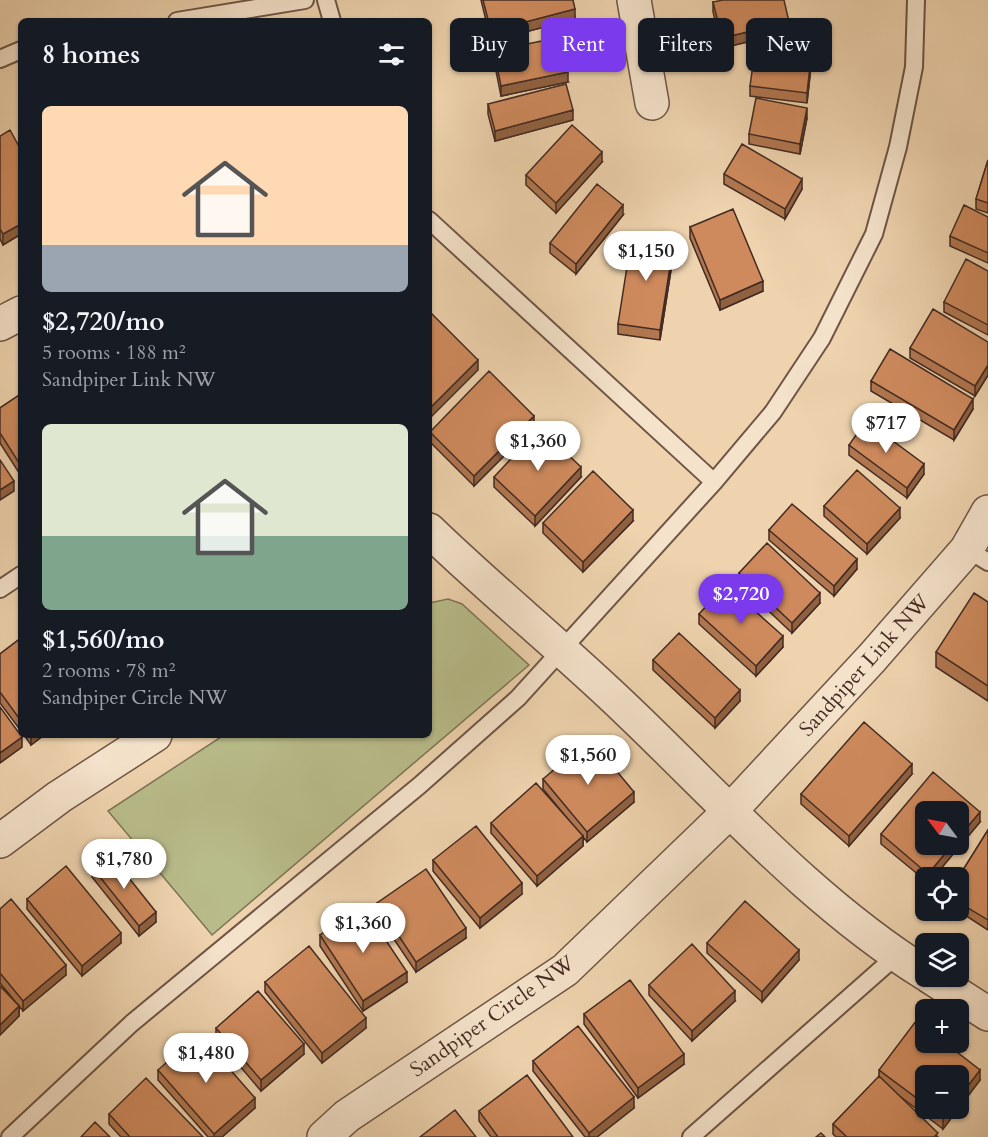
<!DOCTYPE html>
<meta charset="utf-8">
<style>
:root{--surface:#171b24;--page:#242831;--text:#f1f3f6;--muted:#9ea1a6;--accent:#7c3aed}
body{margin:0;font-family:Cardo,serif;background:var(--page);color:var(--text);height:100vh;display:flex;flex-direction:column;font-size:22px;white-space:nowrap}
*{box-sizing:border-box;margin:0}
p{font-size:20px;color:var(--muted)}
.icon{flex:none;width:33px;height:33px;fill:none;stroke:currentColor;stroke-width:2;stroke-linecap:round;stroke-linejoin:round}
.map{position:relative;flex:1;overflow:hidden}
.panel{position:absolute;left:18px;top:18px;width:414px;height:720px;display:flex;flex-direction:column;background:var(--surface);border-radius:9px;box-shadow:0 2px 4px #0004}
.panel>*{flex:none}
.top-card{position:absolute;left:450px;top:18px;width:447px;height:54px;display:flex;gap:12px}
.needle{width:39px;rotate:302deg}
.tools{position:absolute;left:915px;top:801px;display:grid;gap:12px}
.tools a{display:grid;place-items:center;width:54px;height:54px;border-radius:9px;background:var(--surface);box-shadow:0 2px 4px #0004;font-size:30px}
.price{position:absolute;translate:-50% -51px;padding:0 14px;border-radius:21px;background:#fff;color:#222;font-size:20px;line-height:39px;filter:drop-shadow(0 2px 3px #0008)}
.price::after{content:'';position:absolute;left:50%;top:36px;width:18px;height:14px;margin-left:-9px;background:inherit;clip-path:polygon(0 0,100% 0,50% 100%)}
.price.current{background:var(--accent);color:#fff}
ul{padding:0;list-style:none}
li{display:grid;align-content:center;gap:12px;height:318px;padding:0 24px}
li span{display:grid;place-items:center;height:186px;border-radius:9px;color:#555}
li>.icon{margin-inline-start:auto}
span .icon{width:108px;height:108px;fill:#fffc;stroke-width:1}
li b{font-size:26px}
h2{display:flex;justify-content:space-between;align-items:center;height:72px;padding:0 24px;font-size:26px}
.pill{padding:0 21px;border-radius:9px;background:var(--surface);box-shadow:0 2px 4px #0004;font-size:21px;line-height:54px}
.pill.current{background:var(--accent);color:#fff}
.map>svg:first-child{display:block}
.green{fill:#b8bc8a;stroke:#7e7456;stroke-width:1.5}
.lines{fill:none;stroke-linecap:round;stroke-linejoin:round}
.service-casing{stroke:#6e5546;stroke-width:20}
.minor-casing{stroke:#6e5546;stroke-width:36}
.service{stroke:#f4e2ca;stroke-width:16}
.minor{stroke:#f4e2ca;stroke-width:33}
.wall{fill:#b17750;stroke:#432b23;stroke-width:1.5;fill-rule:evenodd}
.shaded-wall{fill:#906141;stroke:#432b23;stroke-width:1.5}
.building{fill:#ce8a5d;stroke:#432b23;stroke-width:1.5}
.labels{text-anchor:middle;stroke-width:5;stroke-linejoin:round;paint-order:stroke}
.street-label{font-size:21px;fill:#432b23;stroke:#f4e2ca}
</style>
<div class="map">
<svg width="988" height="1137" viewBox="0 0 988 1137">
<rect width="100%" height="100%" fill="#eed3ae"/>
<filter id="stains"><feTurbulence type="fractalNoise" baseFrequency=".00333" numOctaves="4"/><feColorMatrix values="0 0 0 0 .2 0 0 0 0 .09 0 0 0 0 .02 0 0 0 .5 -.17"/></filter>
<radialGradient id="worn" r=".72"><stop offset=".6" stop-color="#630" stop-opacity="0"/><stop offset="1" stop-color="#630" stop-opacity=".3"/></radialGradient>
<path class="green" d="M448,599L462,604L529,665L212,935L108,811L224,735H429V603Z"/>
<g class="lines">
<g class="service-casing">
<path id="service" d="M326,0L332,21
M177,21L305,0
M0,59L21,50
M429,220L714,482
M967,549L988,562
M0,589L21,575
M10,1137L132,1023L420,785L518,698L714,482L773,412L822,338L874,234L898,147L914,67L916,0
M691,1137L896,956"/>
</g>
<g class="minor-casing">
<path id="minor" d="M634,0L652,103
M0,324L21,313
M429,530C494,593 565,650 630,713C724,803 815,905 926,974
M0,841L59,797L155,735
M929,976L988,1014
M324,1137L347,1116L565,970L731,810L872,658L967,549L988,512"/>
</g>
<use href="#service" class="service"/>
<use href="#minor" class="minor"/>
</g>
<path class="wall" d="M481,0H573L575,19L491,41Z
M713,2L789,32L722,48L713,12Z
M494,51L568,82L501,96L494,61Z
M811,67L807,103L750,96V86Z
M488,104L573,120L495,141L488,114Z
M807,118L800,154L749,144V134Z
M0,136L21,150V234L3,245L0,239Z
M988,160V213L976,209V199Z
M602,162L556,213L526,185V175Z
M724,174L802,189L785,219L724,184Z
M623,215L576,274L550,253V243Z
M988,217V263L950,246V236Z
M690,227L763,291L720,310L690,238Z
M674,251L660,340L618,334V324Z
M988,271V335L944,312V302Z
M988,342V375L975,396L910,358V348Z
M871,381L973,409L954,440L871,391Z
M21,394V476L0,443V408Z
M534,426L474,486L430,442V432Z
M849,445L924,474L907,498L849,455Z
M494,477H581L535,526L494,487Z
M824,506L900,518L867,554L824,516Z
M633,521L583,572L543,533V523Z
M769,530L857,569L834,596L769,540Z
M739,573L820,603L792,633L739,583Z
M988,602V701L936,667V652Z
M699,614L783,647L756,676L699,624Z
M21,638V731L0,703V654Z
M653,660L740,701L715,728L653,670Z
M24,735H44L31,745Z
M912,774L849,846L801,804V794Z
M543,779L634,802L587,842L583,837V846L537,886L491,833V823L572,824L543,789Z
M980,822L933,878H926V881L881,844V834Z
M988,830V930L957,910H958V878Z
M433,860L522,894L480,928L433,871Z
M92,867L156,922L139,936L92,877Z
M27,899L121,943L82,976L27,909Z
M377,903L466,938L416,972L377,914Z
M0,909L66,975L23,1011L19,1006V1016L0,1035V986L18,1005L0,983Z
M320,935L407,982L363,1011L320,946Z
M707,943L799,960L762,1002L707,953Z
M265,982L366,1028L322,1063L265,992Z
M649,985L735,1001L692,1041L649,995Z
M584,1014L684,1064L638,1098L584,1024Z
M216,1028L304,1054L261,1091L216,1038Z
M533,1061L634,1108L597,1137H585L533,1071Z
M158,1070L255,1108L222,1137H208L158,1080Z
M879,1070L980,1080L943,1129L897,1094L938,1137H836L833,1134V1124L879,1077ZM926,1076L958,1108H926Z
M479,1111L573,1137H491L479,1121Z
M109,1114L203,1137H121L109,1124Z"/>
<path class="shaded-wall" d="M575,9V19L491,41V31Z
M789,22V32L722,48V38Z
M811,57V67L807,103V93Z
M568,72V82L501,96V86Z
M807,108V118L800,154V144Z
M573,110V120L495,141V131Z
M602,152V162L556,213V203Z
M802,179V189L785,219V209Z
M623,205V215L576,274V264Z
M21,224V234L3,245V234Z
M674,241V251L660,340V330Z
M763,281V291L720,310V300Z
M478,360V370L429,419V409Z
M988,365V375L975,396V386Z
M973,399V409L954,440V430Z
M534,416V426L474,486V476Z
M924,464V474L907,498V488Z
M581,467V477L535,526V516Z
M14,481V491L0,500V490Z
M900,508V518L867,554V544Z
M633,510V521L583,572V562Z
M857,559V569L834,596V586Z
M820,593V603L792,633V623Z
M783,636V647L756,676V666Z
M740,690V701L715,728V718Z
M31,735H44L31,745Z
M22,737V747L0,763V753Z
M912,764V774L849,846V836Z
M634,792V802L587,842V832Z
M980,812V822L933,878H928V874L953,844H958V838Z
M583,836V846L537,886V876Z
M522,883V894L480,928V918Z
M156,912V922L139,936V926Z
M466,928V938L416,972V962Z
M121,933V943L82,976V966Z
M799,950V960L762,1002V992Z
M66,965V975L23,1011V1001Z
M407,972V982L363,1011V1001Z
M735,991V1001L692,1041V1031Z
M19,1006V1016L0,1035V1025Z
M366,1018V1028L322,1063V1053Z
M304,1044V1054L261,1091V1080Z
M684,1054V1064L638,1098V1088Z
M980,1070V1080L943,1129V1119L951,1108H958V1099Z
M634,1097V1108L597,1137H589V1133Z
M255,1098V1108L222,1137H214V1134Z"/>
<path class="building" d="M483,0H573L575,9L491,31Z
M723,0H784L789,22L722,38L713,2Z
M561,37L568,72L501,86L494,51Z
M755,50L811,57L807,93L750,86Z
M566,84L573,110L495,131L488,104Z
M756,98L807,108L800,144L749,134Z
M572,125L602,152L556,203L526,175Z
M10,130L21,150V224L3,234L0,229V136Z
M742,144L802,179L785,209L724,174Z
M988,160V203L976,199Z
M597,184L623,205L576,264L550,243Z
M964,205L988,217V253L950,236Z
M733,209L763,281L720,300L690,227Z
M632,235L674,241L660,330L618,324Z
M966,259L988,271V325L944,302Z
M933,309L988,342V365L975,386L910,348Z
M431,313L478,360L429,409V315Z
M890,349L973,399L954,430L871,381Z
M489,371L534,416L474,476L430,432Z
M21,394V466L0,433V408Z
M866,421L924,464L907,488L849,445Z
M540,428L581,467L535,516L494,477Z
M0,460L14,481L0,490Z
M857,470L900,508L867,544L824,506Z
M593,471L633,510L583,562L543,523Z
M792,504L857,559L834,586L769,530Z
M767,543L820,593L792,623L739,573Z
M726,585L783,636L756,666L699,614Z
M974,593L988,602V686L936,652Z
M679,633L740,690L715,718L653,660Z
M21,638V721L0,692V654Z
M0,707L22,737L0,753Z
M864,722L912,764L849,836L801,794Z
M590,739L634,792L587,832L543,779Z
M933,772L980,812L958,838V812H926V844H953L928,874L881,834Z
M536,783L583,836L537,876L491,823Z
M476,826L522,883L480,918L433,860Z
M988,830V920L958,902V878Z
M109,853L156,912L139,926L92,867Z
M66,866L121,933L82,966L27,899Z
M426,869L466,928L416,962L377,903Z
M11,899L66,965L23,1001L0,973V909Z
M745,901L799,950L762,992L707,943Z
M363,906L407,972L363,1001L320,935Z
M692,944L735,991L692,1031L649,985Z
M309,946L366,1018L322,1053L265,982Z
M630,980L684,1054L638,1088L584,1014Z
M0,986L19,1006L0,1025Z
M258,991L304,1044L261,1080L216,1028Z
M916,1021L926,1028V1042H944L980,1070L958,1099V1076H926V1105L879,1070Z
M578,1026L634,1097L589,1133L533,1061Z
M199,1034L255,1098L214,1134L158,1070Z
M527,1075L573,1137H498L479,1111Z
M879,1076L938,1133L934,1137H847L833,1124Z
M146,1078L203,1137H130L109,1114Z
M930,1108H951L943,1119Z
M455,1110L476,1137H420Z
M95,1122L110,1137H81Z
M821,1133L825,1137H816Z"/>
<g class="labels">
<g class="street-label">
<text transform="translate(864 665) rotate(-48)" y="7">Sandpiper Link NW</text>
<text transform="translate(492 1016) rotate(-35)" y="7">Sandpiper Circle NW</text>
</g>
</g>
<rect width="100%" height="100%" filter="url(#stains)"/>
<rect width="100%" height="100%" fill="url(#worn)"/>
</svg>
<div class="tools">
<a><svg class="needle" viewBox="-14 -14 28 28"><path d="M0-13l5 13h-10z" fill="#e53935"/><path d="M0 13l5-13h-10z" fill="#9ea1a6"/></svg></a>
<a><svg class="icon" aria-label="locate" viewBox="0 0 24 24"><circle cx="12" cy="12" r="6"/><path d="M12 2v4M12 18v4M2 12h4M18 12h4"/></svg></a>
<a><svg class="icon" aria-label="layers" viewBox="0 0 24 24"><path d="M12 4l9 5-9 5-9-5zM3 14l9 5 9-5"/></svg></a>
<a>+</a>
<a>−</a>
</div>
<b class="price" style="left:646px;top:282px">$1,150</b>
<b class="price" style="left:886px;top:454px">$717</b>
<b class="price" style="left:538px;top:472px">$1,360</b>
<b class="price current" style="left:741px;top:625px">$2,720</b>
<b class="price" style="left:588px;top:786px">$1,560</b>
<b class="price" style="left:124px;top:890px">$1,780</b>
<b class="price" style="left:363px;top:954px">$1,360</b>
<b class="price" style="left:206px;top:1084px">$1,480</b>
<div class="top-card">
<a class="pill">Buy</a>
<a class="pill current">Rent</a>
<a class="pill">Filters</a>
<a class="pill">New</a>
</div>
<section class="panel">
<h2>8 homes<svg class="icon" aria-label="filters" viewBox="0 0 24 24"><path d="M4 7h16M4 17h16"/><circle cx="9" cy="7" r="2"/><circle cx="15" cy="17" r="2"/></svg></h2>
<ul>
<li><span style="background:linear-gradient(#ffd9b3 75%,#9aa5b1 0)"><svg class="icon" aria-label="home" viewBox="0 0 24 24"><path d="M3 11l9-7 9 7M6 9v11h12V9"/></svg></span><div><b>$2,720/mo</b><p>5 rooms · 188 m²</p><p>Sandpiper Link NW</p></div></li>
<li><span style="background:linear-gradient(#dfe7d0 60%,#7fa58c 0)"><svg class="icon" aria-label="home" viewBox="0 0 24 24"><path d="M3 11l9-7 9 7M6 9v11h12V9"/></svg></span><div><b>$1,560/mo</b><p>2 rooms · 78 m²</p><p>Sandpiper Circle NW</p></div></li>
</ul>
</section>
</div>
